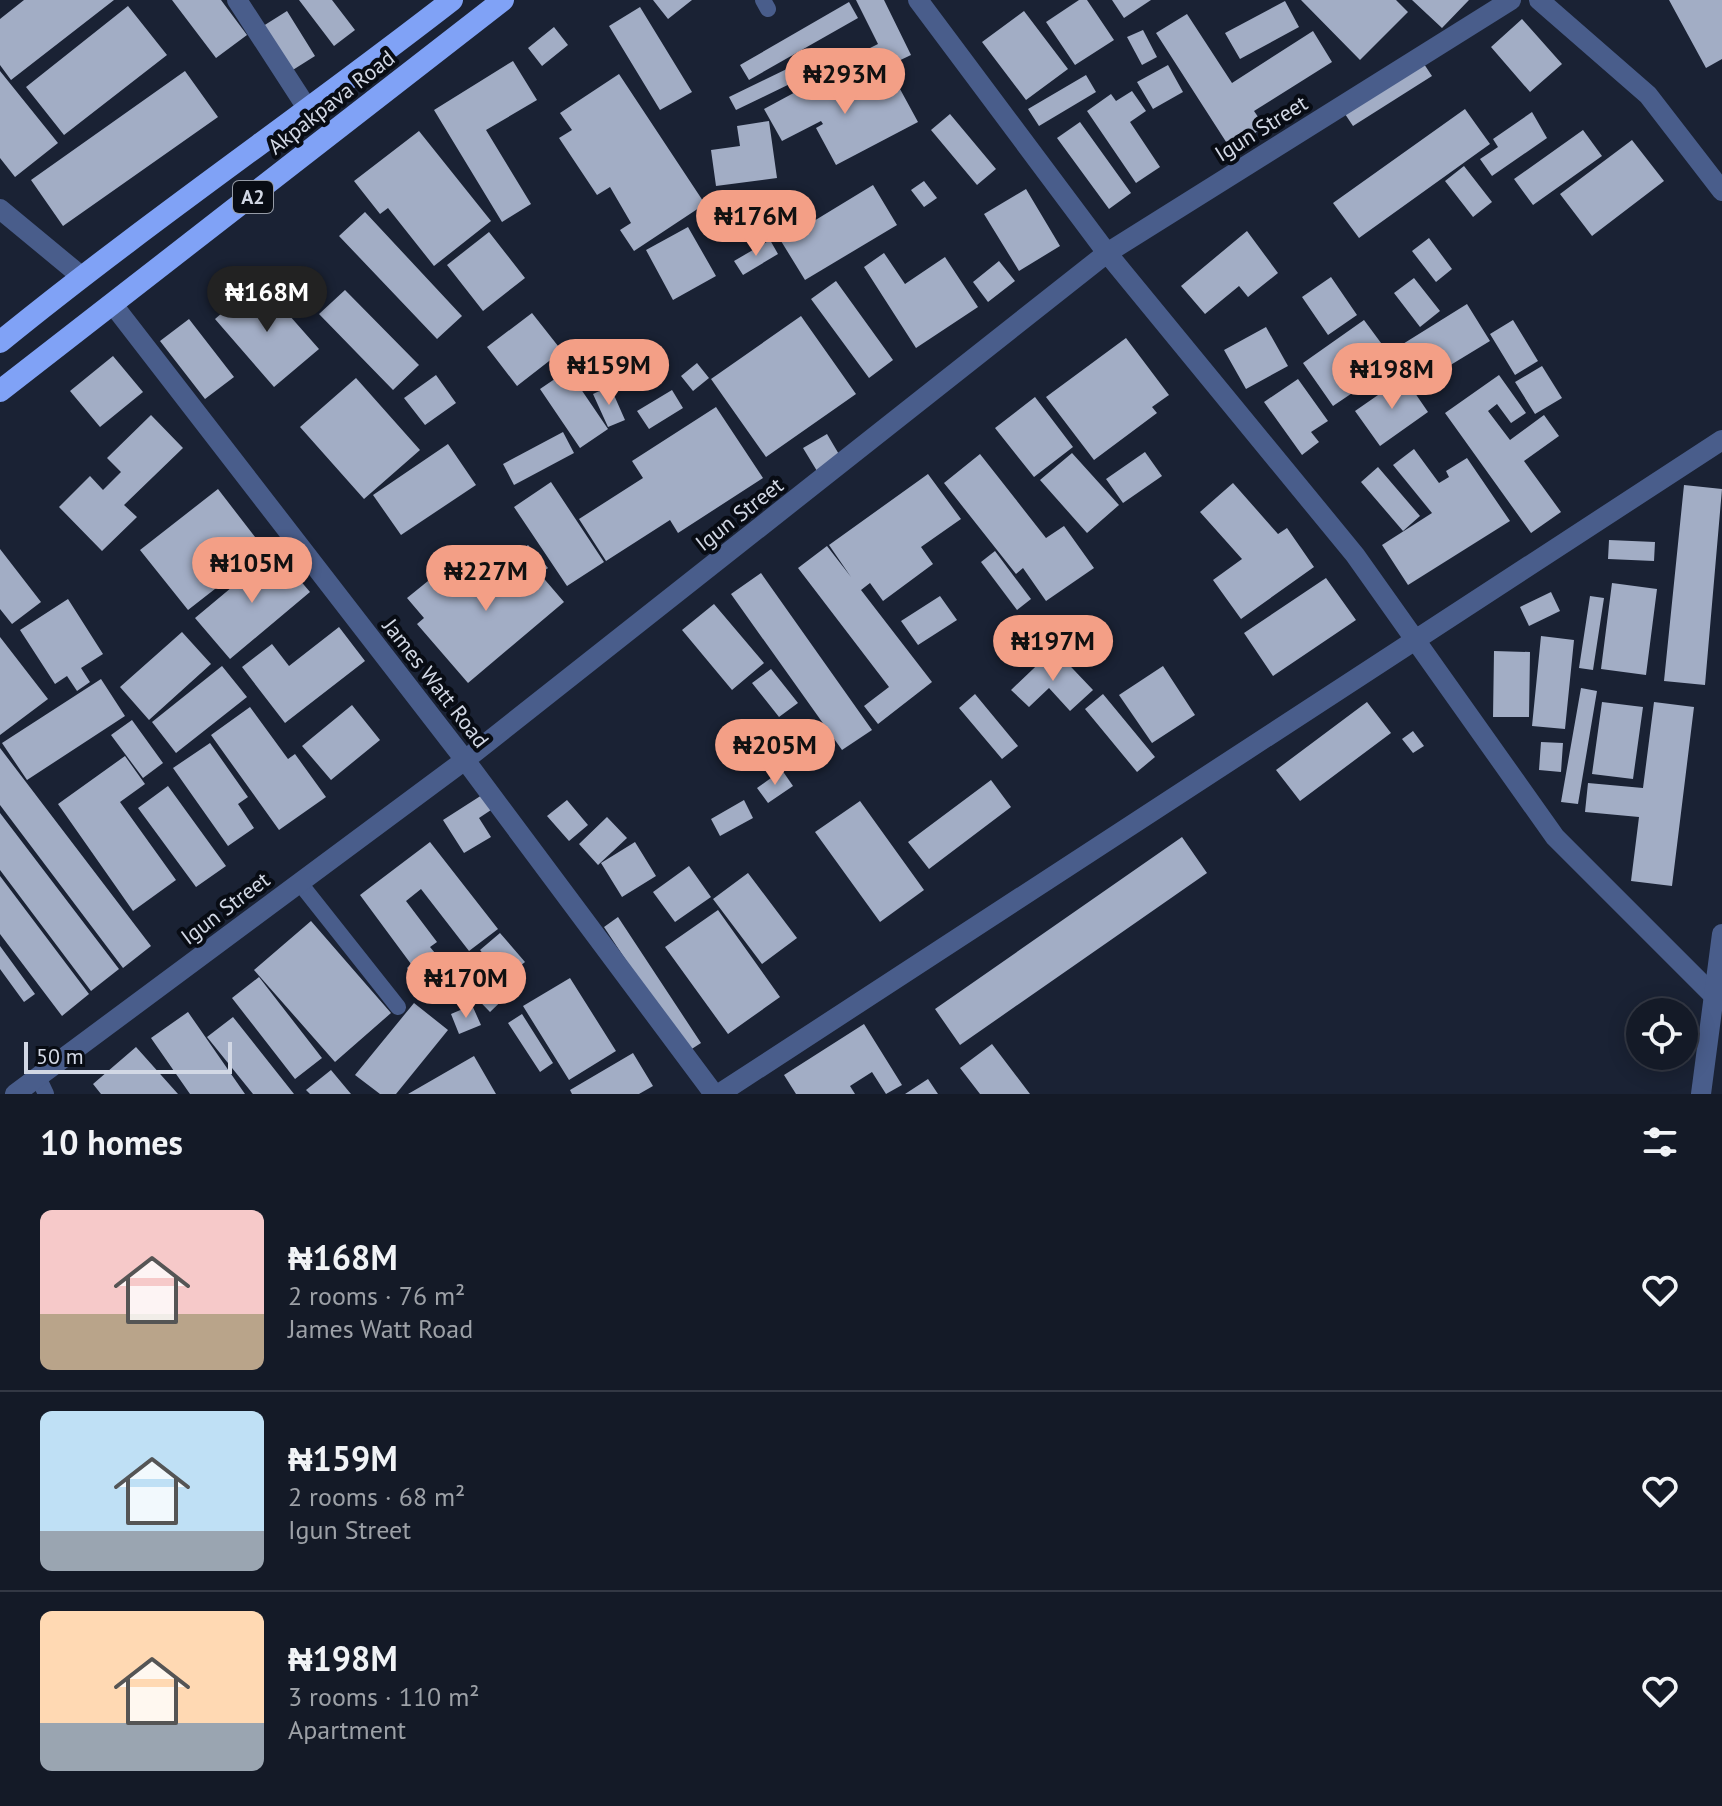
<!DOCTYPE html>
<meta charset="utf-8">
<style>
:root{--surface:#141a27;--page:#212733;--text:#f1f3f6;--muted:#9da1a7;--line:#333844;--accent:#f39f86}
body{margin:0;font-family:"PT Sans",sans-serif;background:var(--page);color:var(--text);height:100vh;display:flex;flex-direction:column;font-size:30px;white-space:nowrap}
*{box-sizing:border-box;margin:0}
p{font-size:26px;color:var(--muted)}
.icon{flex:none;width:44px;height:44px;fill:none;stroke:currentColor;stroke-width:2;stroke-linecap:round;stroke-linejoin:round}
.map{position:relative;height:1094px;overflow:hidden}
.panel{display:flex;flex-direction:column;background:var(--surface);flex:1}
.panel>*{flex:none}
.buttons{position:absolute;left:1626px;top:998px;display:grid;gap:16px}
.buttons a{display:grid;place-items:center;width:72px;height:72px;border-radius:50%;background:var(--surface);box-shadow:0 4px 20px #0003,0 0 0 2px var(--line);font-size:40px}
.scale{position:absolute;left:24px;bottom:20px;width:208px;box-sizing:border-box;padding-left:8px;border:4px solid #d2d8e5;border-top:0;font-size:22px;line-height:28px;white-space:nowrap;color:#d2d8e5;-webkit-text-stroke:6px #080c14;paint-order:stroke}
.price{position:absolute;translate:-50% -68px;padding:0 18px;border-radius:28px;background:var(--accent);color:#111;font-size:26px;line-height:52px;filter:drop-shadow(0 2px 4px #0008)}
.price::after{content:'';position:absolute;left:50%;top:48px;width:24px;height:18px;margin-left:-12px;background:inherit;clip-path:polygon(0 0,100% 0,50% 100%)}
.price.active{background:#222;color:#fff}
ul{padding:0;list-style:none}
li{display:flex;align-items:center;gap:24px;height:200px;padding:0 40px}
li+li{border-top:2px solid var(--line)}
li span{display:grid;place-items:center;flex:none;width:224px;height:160px;border-radius:12px;color:#555}
li>.icon{margin-inline-start:auto}
span .icon{width:96px;height:96px;fill:#fffc;stroke-width:1}
li b{font-size:34px}
h2{display:flex;justify-content:space-between;align-items:center;height:96px;padding:0 40px;font-size:34px}
.map>svg:first-child{display:block}
.building{fill:#a2adc5}
.lines{fill:none;stroke-linecap:round;stroke-linejoin:round}
.service{stroke:#495d8b;stroke-width:16}
.minor{stroke:#495d8b;stroke-width:20}
.tertiary{stroke:#495d8b;stroke-width:20}
.trunk{stroke:#80a2f6;stroke-width:22}
.labels{text-anchor:middle;stroke-width:8;stroke-linejoin:round;paint-order:stroke}
.shield{fill:#080c14;stroke:#959ba6;stroke-width:2}
.shield-label{font-size:20px;font-weight:bold;fill:#d2d8e5}
.street-label{font-size:22px;fill:#d2d8e5;stroke:#080c14}
</style>
<div class="map">
<svg width="1722" height="1094" viewBox="0 0 1722 1094">
<rect width="100%" height="100%" fill="#1a2234"/>
<path class="building" d="M24,0H114L11,80L0,65V19Z
M172,0H221L247,35L216,58Z
M299,0H332L355,30L334,46Z
M653,0H692L668,19Z
M856,0H884L911,55L890,65L886,58L860,70L854,56L878,44Z
M1079,0H1087L1114,40L1075,65L1046,22Z
M1112,0H1151L1124,18Z
M1301,0H1396L1408,12L1360,60Z
M1412,0H1469L1442,28Z
M1669,0H1722V59L1706,68Z
M1285,1L1299,27L1240,59L1225,33Z
M849,2L858,18L749,80L740,65Z
M128,6L167,55L64,135L26,87Z
M640,7L692,92L660,110L609,26Z
M287,11L315,56L288,73L260,28Z
M1024,11L1068,69L1026,100L982,42Z
M1187,14L1232,83L1313,31L1332,62L1254,111L1265,127L1230,148L1156,33Z
M1522,19L1562,64L1530,92L1491,47Z
M554,27L568,45L542,66L528,48Z
M1143,30L1157,57L1142,65L1127,37Z
M828,49L835,62L736,110L729,97Z
M513,61L537,100L486,130L531,204L502,222L434,110Z
M1422,61L1432,76L1353,126L1343,111Z
M1168,65L1183,92L1153,109L1137,82Z
M0,71L58,143L15,177L0,158Z
M185,71L218,117L63,226L31,180Z
M619,74L705,204L634,251L620,230L631,223L610,187L597,195L559,138L572,130L560,113Z
M1086,75L1096,92L1039,126L1028,109Z
M865,78L872,89L894,78L918,122L836,165L816,128L823,124L821,121L782,141L764,109L814,82L823,97Z
M1132,91L1146,111L1130,122L1160,167L1136,183L1087,111L1111,94L1116,101Z
M1465,109L1490,144L1359,238L1333,203Z
M1532,112L1547,138L1492,176L1480,159L1498,147L1493,139Z
M950,114L996,169L977,185L931,130Z
M769,121L777,178L716,186L711,150L740,146L737,126Z
M1080,122L1131,193L1109,209L1057,138Z
M1583,130L1602,156L1533,205L1514,179Z
M419,131L491,221L434,266L388,208L380,214L354,181Z
M1632,140L1664,181L1592,236L1560,194Z
M1464,166L1492,202L1473,217L1445,181Z
M924,181L937,198L924,207L911,190Z
M873,185L897,225L805,280L781,241Z
M1026,189L1060,246L1019,271L984,214Z
M365,212L462,316L437,339L339,236Z
M688,227L716,276L673,300L646,250Z
M1247,231L1278,273L1248,297L1239,286L1205,314L1181,286Z
M489,232L525,278L483,311L447,265Z
M1429,238L1452,269L1436,282L1412,251Z
M770,240L778,254L743,275L734,261Z
M884,253L905,284L945,257L978,307L916,348L864,267Z
M999,261L1015,281L988,302L973,282Z
M1331,277L1357,315L1328,335L1302,297Z
M1414,278L1440,311L1420,327L1394,293Z
M259,281L319,349L274,387L215,319Z
M836,281L893,360L869,378L811,299Z
M345,290L419,365L393,390L319,314Z
M1467,304L1490,341L1421,383L1398,347Z
M532,313L562,351L517,386L487,347Z
M801,316L856,394L766,457L711,379Z
M189,319L234,377L205,399L160,341Z
M1364,320L1384,347L1361,363L1373,379L1333,406L1303,363Z
M1513,320L1538,361L1515,375L1490,334Z
M1266,327L1288,366L1246,389L1224,350Z
M1126,338L1169,395L1152,407L1157,413L1094,460L1046,397Z
M113,356L143,392L100,427L70,391Z
M697,363L709,378L693,391L681,376Z
M1542,366L1562,398L1535,414L1515,382Z
M568,370L608,429L580,448L540,389Z
M436,375L456,403L425,425L404,398Z
M1499,375L1526,413L1511,423L1497,404L1488,411L1510,440L1544,415L1559,436L1524,461L1561,512L1531,533L1445,413Z
M1404,377L1428,412L1380,446L1355,411Z
M356,378L420,450L364,499L300,427Z
M1298,379L1328,421L1311,432L1319,442L1302,455L1264,402Z
M610,386L625,420L608,427L593,394Z
M672,390L683,408L649,429L637,411Z
M1035,397L1073,447L1034,477L995,428Z
M716,407L763,478L678,533L670,520L606,561L579,519L643,478L632,461Z
M151,415L183,448L124,505L137,517L102,551L59,507L90,476L103,490L121,472L107,458Z
M563,432L574,453L514,485L503,464Z
M827,434L840,456L817,471L803,448Z
M448,444L476,485L401,535L373,495Z
M1414,449L1439,483L1449,477L1446,471L1467,458L1510,521L1408,585L1382,545L1432,513L1393,465Z
M1145,452L1162,476L1123,503L1106,479Z
M1072,453L1119,505L1087,533L1040,480Z
M980,454L1046,538L1064,526L1094,568L1046,601L1023,568L1016,574L944,483Z
M1378,467L1420,516L1403,531L1361,482Z
M928,474L961,519L921,547L933,564L883,601L870,583L861,590L932,682L878,724L864,706L889,687L798,568L827,546L851,577L829,545Z
M551,482L604,562L567,586L514,507Z
M1233,483L1278,534L1287,528L1314,567L1241,619L1213,580L1242,559L1200,512Z
M1684,485L1722,489L1705,685L1664,681Z
M218,489L265,550L188,610L140,550Z
M1609,540L1655,542L1654,561L1608,559Z
M528,545L548,568L540,574L564,602L468,683L417,624L424,618L407,598L428,581L439,593L456,579L469,594Z
M0,549L41,602L12,624L0,609Z
M275,551L310,592L230,659L195,618Z
M995,551L1031,599L1017,610L981,562Z
M761,573L872,730L842,750L731,594Z
M1326,578L1356,620L1273,676L1244,633Z
M1612,583L1657,589L1646,675L1601,669Z
M1551,592L1560,611L1529,626L1520,607Z
M940,596L957,620L918,645L901,621Z
M1590,596L1604,598L1593,670L1579,668Z
M68,599L103,654L81,668L90,682L77,691L67,676L55,684L20,630Z
M714,604L764,663L732,690L682,630Z
M339,627L365,661L285,723L242,667L272,644L289,666Z
M182,632L211,664L149,720L120,687Z
M1541,636L1574,640L1565,729L1532,726Z
M0,637L48,699L0,735Z
M1054,649L1093,690L1070,711L1049,688L1029,707L1011,690Z
M1494,651L1530,652L1529,717H1493Z
M222,666L247,697L176,753L152,722Z
M1163,666L1195,715L1152,743L1119,695Z
M771,669L798,703L779,717L752,683Z
M101,679L125,716L27,780L2,743Z
M1581,688L1597,691L1578,804L1561,802Z
M975,694L1018,746L1002,759L959,708Z
M1103,694L1155,757L1137,772L1085,709Z
M1367,702L1391,733L1300,801L1276,770Z
M1602,702L1643,707L1633,779L1592,774Z
M1654,702L1694,707L1672,886L1631,881L1639,817L1585,812L1588,783L1643,788Z
M352,705L380,740L331,780L302,746Z
M250,707L288,759L295,754L326,797L279,830L211,735Z
M132,720L163,763L143,778L111,735Z
M1413,731L1424,746L1413,753L1402,739Z
M1541,742L1563,743L1561,772L1539,770Z
M210,743L248,797L238,804L254,828L228,846L173,768Z
M0,748L151,946L123,968L0,805Z
M125,756L145,784L120,802L176,880L133,911L58,804Z
M782,770L793,786L768,803L757,788Z
M991,780L1011,807L929,869L908,842Z
M168,786L226,866L196,887L138,808Z
M482,795L491,810L479,818L491,837L464,853L443,820Z
M567,800L588,825L569,841L547,816Z
M744,800L753,818L720,836L711,819Z
M860,801L924,890L880,922L815,832Z
M0,813L119,969L91,991L0,870Z
M607,817L627,838L598,865L579,844Z
M1182,837L1207,873L960,1045L935,1009Z
M430,842L498,929L469,951L421,889L406,901L437,942L430,947L435,953L428,959L452,989L434,1002L407,968L411,964L360,895Z
M635,842L656,876L622,897L601,863Z
M689,866L711,897L675,922L653,892Z
M748,873L797,938L762,964L713,899Z
M0,876L89,994L62,1016L0,934Z
M718,910L780,997L728,1034L665,947Z
M618,917L701,1043L687,1052L604,927Z
M311,921L391,1013L335,1062L254,970Z
M500,933L525,962L504,979L480,950Z
M0,946L35,994L24,1002L0,969Z
M479,955L513,990L490,1012L456,977Z
M259,977L322,1058L295,1079L232,998Z
M570,978L616,1051L569,1080L523,1006Z
M414,1003L448,1030L396,1094H380L355,1075Z
M472,1005L481,1025L459,1034L451,1014Z
M188,1012L245,1094H190L151,1038Z
M522,1014L553,1063L540,1072L508,1023Z
M233,1017L294,1094H253L207,1037Z
M864,1024L902,1085L886,1094L872,1072L850,1086L855,1094H796L784,1075Z
M992,1044L1030,1094H980L960,1068Z
M136,1047L178,1094H101L93,1084Z
M633,1053L653,1086L639,1094H572L570,1090Z
M474,1056L496,1094H408Z
M331,1070L351,1094H310L306,1090Z
M928,1079L938,1094H905Z"/>
<g class="lines">
<path class="service" d="M763,0L768,9
M299,882L398,1007
M38,1077L46,1094"/>
<path class="minor" d="M237,0L309,111
M918,0L1107,253L1355,555L1555,837L1714,996L1722,998
M0,209L81,276
M114,306L465,760L714,1094
M15,1094L465,760L1107,253L1511,0
M719,1094L1722,440"/>
<path class="tertiary" d="M1539,0L1648,95L1722,191
M1701,1094L1722,934"/>
<path class="trunk" d="M0,342C146,223 303,116 452,0
M0,391L503,0"/>
</g>
<g class="labels">
<rect class="shield" x="233" y="181" width="40" height="32" rx="6"/>
<g class="shield-label">
<text x="253" y="204">A2</text>
</g>
<g class="street-label">
<text transform="translate(331 102) rotate(-38)" y="8">Akpakpava Road</text>
<text transform="translate(1261 128) rotate(-32)" y="8">Igun Street</text>
<text transform="translate(739 514) rotate(-38)" y="8">Igun Street</text>
<text transform="translate(436 683) rotate(52)" y="8">James Watt Road</text>
<text transform="translate(225 908) rotate(-37)" y="8">Igun Street</text>
</g>
</g>
</svg>
<div class="buttons">
<a><svg class="icon" aria-label="locate" viewBox="0 0 24 24"><circle cx="12" cy="12" r="6"/><path d="M12 2v4M12 18v4M2 12h4M18 12h4"/></svg></a>
</div>
<div class="scale">50 m</div>
<b class="price" style="left:845px;top:116px">₦293M</b>
<b class="price" style="left:756px;top:258px">₦176M</b>
<b class="price active" style="left:267px;top:334px">₦168M</b>
<b class="price" style="left:609px;top:407px">₦159M</b>
<b class="price" style="left:1392px;top:411px">₦198M</b>
<b class="price" style="left:252px;top:605px">₦105M</b>
<b class="price" style="left:486px;top:613px">₦227M</b>
<b class="price" style="left:1053px;top:683px">₦197M</b>
<b class="price" style="left:775px;top:787px">₦205M</b>
<b class="price" style="left:466px;top:1020px">₦170M</b>
</div>
<section class="panel">
<h2>10 homes<svg class="icon" aria-label="filters" viewBox="0 0 24 24"><path d="M4 7h16M4 17h16"/><circle cx="9" cy="7" r="2"/><circle cx="15" cy="17" r="2"/></svg></h2>
<ul>
<li><span style="background:linear-gradient(#f6c9c9 65%,#b9a48a 0)"><svg class="icon" aria-label="home" viewBox="0 0 24 24"><path d="M3 11l9-7 9 7M6 9v11h12V9"/></svg></span><div><b>₦168M</b><p>2 rooms · 76 m²</p><p>James Watt Road</p></div><svg class="icon" aria-label="heart" viewBox="0 0 24 24"><path d="M12 20l-8-8c-3-5 5-10 8-4 3-6 11-1 8 4z"/></svg></li>
<li><span style="background:linear-gradient(#bfe0f5 75%,#9aa5b1 0)"><svg class="icon" aria-label="home" viewBox="0 0 24 24"><path d="M3 11l9-7 9 7M6 9v11h12V9"/></svg></span><div><b>₦159M</b><p>2 rooms · 68 m²</p><p>Igun Street</p></div><svg class="icon" aria-label="heart" viewBox="0 0 24 24"><path d="M12 20l-8-8c-3-5 5-10 8-4 3-6 11-1 8 4z"/></svg></li>
<li><span style="background:linear-gradient(#ffd9b3 70%,#9aa5b1 0)"><svg class="icon" aria-label="home" viewBox="0 0 24 24"><path d="M3 11l9-7 9 7M6 9v11h12V9"/></svg></span><div><b>₦198M</b><p>3 rooms · 110 m²</p><p>Apartment</p></div><svg class="icon" aria-label="heart" viewBox="0 0 24 24"><path d="M12 20l-8-8c-3-5 5-10 8-4 3-6 11-1 8 4z"/></svg></li>
</ul>
</section>
